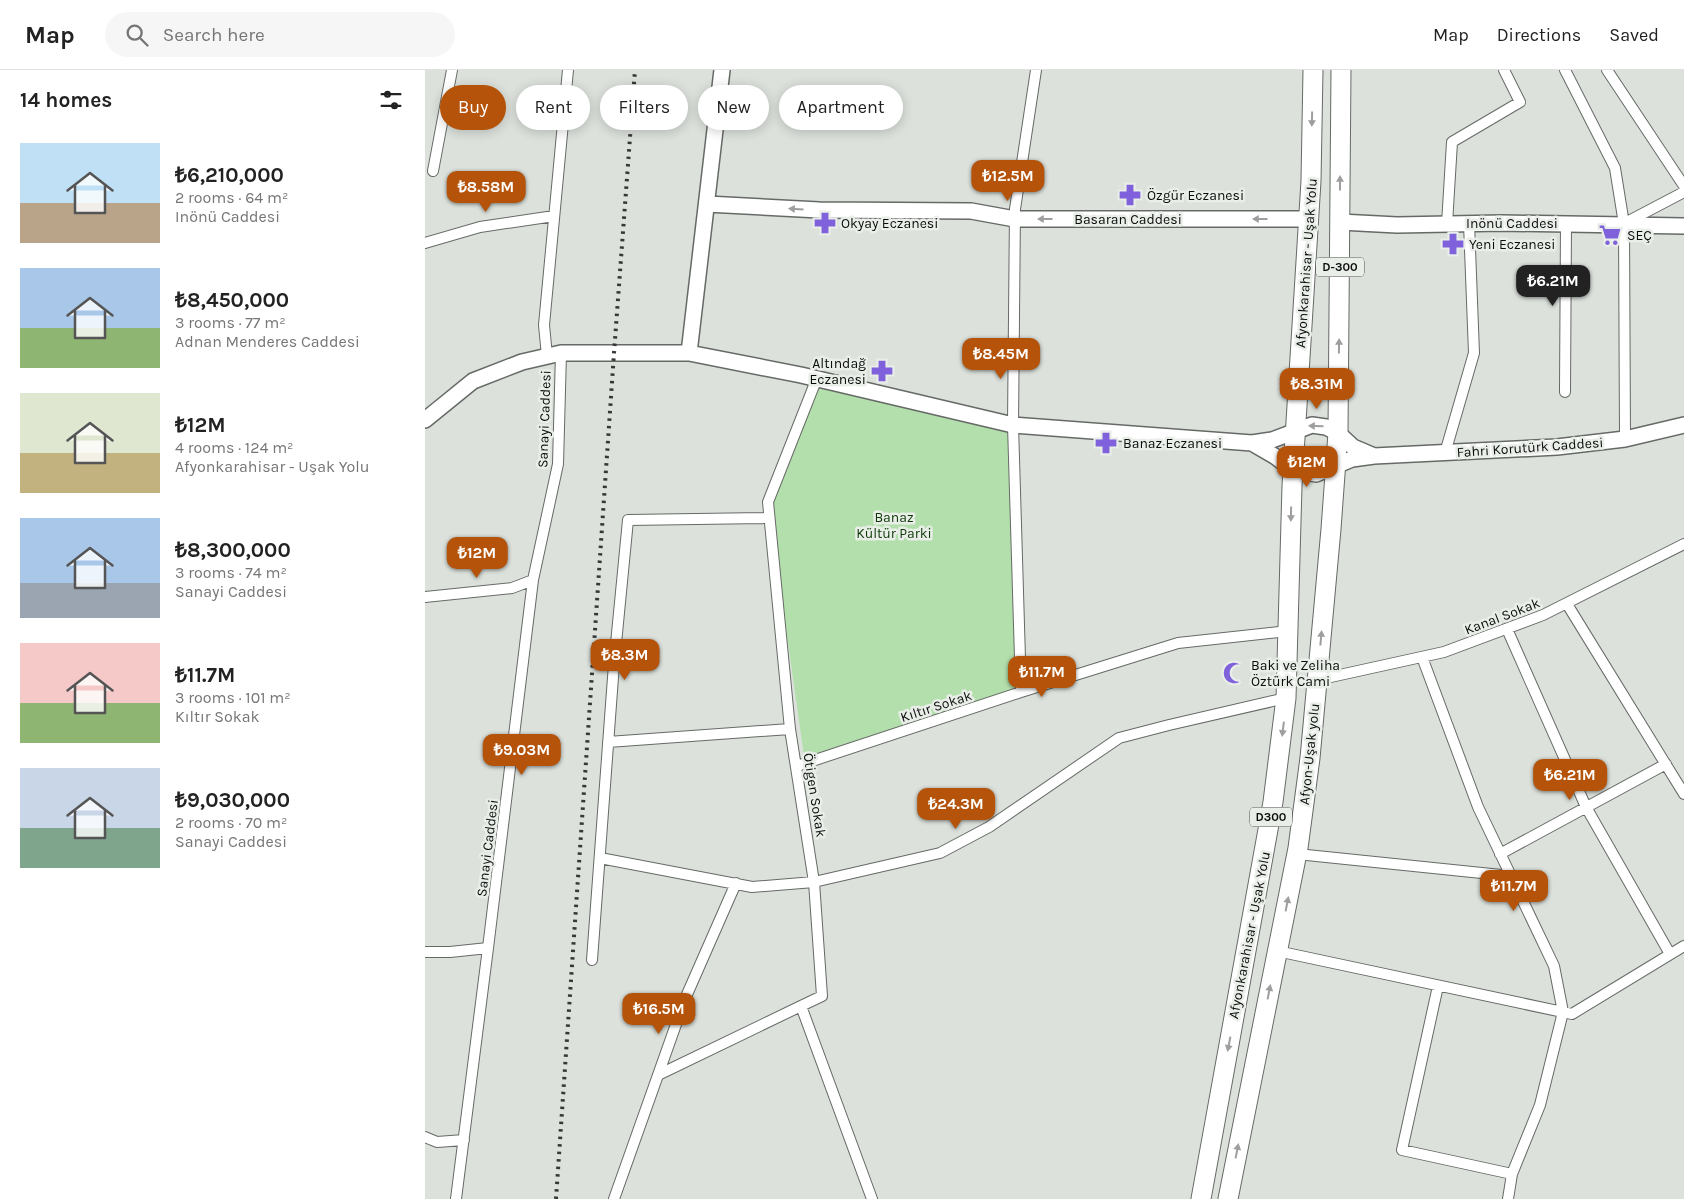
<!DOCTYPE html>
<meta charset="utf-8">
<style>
:root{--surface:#fff;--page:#f6f6f6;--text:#222;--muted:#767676;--line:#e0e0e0;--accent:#b45309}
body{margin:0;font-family:Karla,sans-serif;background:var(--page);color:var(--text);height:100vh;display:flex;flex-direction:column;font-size:19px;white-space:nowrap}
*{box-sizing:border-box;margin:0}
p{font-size:16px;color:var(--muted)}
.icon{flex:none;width:28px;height:28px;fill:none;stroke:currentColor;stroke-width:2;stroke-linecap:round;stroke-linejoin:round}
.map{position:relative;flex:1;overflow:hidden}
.sheet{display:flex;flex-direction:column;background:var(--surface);width:425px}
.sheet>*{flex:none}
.banner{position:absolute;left:15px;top:15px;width:475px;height:45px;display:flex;gap:10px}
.price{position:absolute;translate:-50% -42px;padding:0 11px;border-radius:10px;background:var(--accent);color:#fff;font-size:16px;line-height:32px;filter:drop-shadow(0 1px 2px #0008)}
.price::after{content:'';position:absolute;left:50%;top:30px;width:15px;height:11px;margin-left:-8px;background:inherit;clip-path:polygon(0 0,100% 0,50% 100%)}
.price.on{background:#222;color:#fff}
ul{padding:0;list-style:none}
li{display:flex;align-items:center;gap:15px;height:125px;padding:0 20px}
li span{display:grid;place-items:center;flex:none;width:140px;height:100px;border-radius:0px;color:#555}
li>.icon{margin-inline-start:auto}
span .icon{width:60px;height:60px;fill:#fffc;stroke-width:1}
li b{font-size:21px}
h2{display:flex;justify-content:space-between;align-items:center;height:60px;padding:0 20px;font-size:21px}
.tag{padding:0 18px;border-radius:22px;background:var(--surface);box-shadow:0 2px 12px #0003;font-size:18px;line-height:45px}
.tag.on{background:var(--accent);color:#fff}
header{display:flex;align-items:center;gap:30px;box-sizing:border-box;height:70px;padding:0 25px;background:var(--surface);border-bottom:1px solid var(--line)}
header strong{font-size:24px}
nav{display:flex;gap:28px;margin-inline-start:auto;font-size:18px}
.search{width:350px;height:45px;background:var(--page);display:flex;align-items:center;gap:12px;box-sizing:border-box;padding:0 18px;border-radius:28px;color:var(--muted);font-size:19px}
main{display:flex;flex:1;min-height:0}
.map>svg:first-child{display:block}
.green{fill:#b3dfac}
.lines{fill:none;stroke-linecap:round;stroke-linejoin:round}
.street-casing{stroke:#666a66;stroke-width:12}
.secondary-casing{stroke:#666a66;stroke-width:18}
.highway-casing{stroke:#666a66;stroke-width:21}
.street{stroke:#fff;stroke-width:10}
.secondary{stroke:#fff;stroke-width:15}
.highway{stroke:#fff;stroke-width:19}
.rail{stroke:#353835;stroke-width:4;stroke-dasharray:2.5 5;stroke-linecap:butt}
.oneway{fill:#9d9e9d}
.labels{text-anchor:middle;stroke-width:5;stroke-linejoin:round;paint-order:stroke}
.shield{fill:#eaeee9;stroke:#4e504e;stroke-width:1}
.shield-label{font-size:12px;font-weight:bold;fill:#0b0d0b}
.poi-label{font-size:14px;fill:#0b0d0b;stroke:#eaeee9;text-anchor:start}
.street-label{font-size:14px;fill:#0b0d0b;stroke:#eaeee9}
.park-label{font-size:14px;fill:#0c3a06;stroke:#eaeee9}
</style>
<header>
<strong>Map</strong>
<div class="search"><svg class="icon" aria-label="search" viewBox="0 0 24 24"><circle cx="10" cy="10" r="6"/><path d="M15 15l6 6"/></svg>Search here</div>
<nav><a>Map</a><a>Directions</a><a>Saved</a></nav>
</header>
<main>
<section class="sheet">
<h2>14 homes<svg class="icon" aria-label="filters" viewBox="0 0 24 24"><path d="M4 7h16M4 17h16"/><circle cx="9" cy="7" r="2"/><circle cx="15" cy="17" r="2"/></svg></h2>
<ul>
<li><span style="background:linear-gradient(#bfe0f5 60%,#b9a48a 0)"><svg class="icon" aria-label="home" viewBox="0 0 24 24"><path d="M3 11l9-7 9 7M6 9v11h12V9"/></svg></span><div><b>₺6,210,000</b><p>2 rooms · 64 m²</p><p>Inönü Caddesi</p></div></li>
<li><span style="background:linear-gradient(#a9c7e8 60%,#8fb573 0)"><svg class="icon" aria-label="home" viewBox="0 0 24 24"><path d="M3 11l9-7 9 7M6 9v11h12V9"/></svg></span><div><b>₺8,450,000</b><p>3 rooms · 77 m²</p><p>Adnan Menderes Caddesi</p></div></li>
<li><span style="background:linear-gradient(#dfe7d0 60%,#c2b280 0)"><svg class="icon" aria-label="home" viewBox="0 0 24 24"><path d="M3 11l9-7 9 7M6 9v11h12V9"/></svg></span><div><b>₺12M</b><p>4 rooms · 124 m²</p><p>Afyonkarahisar - Uşak Yolu</p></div></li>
<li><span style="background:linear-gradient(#a9c7e8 65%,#9aa5b1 0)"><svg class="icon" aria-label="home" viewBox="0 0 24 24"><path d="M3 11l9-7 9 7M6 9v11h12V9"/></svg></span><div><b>₺8,300,000</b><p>3 rooms · 74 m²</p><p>Sanayi Caddesi</p></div></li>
<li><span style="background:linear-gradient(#f6c9c9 60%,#8fb573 0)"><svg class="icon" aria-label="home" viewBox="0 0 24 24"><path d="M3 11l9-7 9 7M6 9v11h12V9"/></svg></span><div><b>₺11.7M</b><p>3 rooms · 101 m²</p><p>Kıltır Sokak</p></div></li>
<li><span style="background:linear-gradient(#c9d6e8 60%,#7fa58c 0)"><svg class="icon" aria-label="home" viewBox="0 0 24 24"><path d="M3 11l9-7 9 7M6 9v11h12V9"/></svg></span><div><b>₺9,030,000</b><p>2 rooms · 70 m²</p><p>Sanayi Caddesi</p></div></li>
</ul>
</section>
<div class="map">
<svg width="1259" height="1129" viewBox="0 0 1259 1129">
<rect width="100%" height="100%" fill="#dce1dc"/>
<path class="green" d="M392,308L588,355L593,623L380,693L343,432Z"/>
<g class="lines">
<g class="street-casing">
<path id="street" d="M1140,0L1190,98L1199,154L1200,369
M1182,0L1259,116
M8,101L27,0
M1200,153L1259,122
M1022,154L1027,72L1095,32L1079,0
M0,173L55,157L129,146
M122,286L119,255L143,0
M392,308L343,432L365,659L389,812L397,926L376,936L447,1129
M1140,322L1141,153
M1020,383L1049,283L1044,153
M0,527L87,518L108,510
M1142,534L1259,724
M1082,559L1161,737L1245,884
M997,587L1053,737L1129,896L1138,942L1115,1035L1087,1104
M892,610L1019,582L1118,545L1259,474
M596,622L588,355L590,139L611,0
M183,672L365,659
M372,696L596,622L753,573L863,561
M872,784L1086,806
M1075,784L1241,694
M175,788L327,817L389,812L515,783L564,757L694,668L744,655L861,628
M852,881L1147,944L1259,876
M0,882H25L63,878
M167,890L189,594L203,450L344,448
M1013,916L977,1080L1087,1104L1083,1129
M233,1005L376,936
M0,1067L12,1072L39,1070
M31,1129L63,878L108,510L133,394L136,283
M189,1129L260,929L311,813"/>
</g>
<g class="secondary-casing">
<path id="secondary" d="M282,134L394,140L546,141L590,149H884
M915,152L972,155L1077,153L1259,156
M264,283L297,0
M0,350L48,311L97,292L136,283H264L376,305L588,355L827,373L847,370L887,355L901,357L913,363L928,377L949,386
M827,373L851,387L868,400L891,404L927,389L949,386L1132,377L1200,369L1259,355"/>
</g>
<g class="highway-casing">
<path id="highway" d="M776,1129L848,732L861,628L867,416L886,111L888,0
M803,1129L873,778L885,688L906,459L913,363L916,0"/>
</g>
<use href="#street" class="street"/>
<use href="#secondary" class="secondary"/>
<use href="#highway" class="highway"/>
<path class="rail" d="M131,1129L189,283L210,0"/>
</g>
<defs><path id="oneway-solid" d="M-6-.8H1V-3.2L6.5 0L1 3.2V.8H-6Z" transform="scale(1.25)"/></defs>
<g class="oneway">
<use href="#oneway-solid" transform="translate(887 49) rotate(91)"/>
<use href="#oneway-solid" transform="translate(915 113) rotate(-90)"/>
<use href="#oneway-solid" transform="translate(371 139) rotate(-177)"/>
<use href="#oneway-solid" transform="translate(620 149) rotate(-180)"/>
<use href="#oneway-solid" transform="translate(835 149) rotate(-180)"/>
<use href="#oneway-solid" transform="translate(914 276) rotate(-89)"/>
<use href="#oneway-solid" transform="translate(891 356) rotate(-179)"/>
<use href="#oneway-solid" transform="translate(866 444) rotate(91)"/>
<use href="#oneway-solid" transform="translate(896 568) rotate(-85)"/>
<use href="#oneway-solid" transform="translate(858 659) rotate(97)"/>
<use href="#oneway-solid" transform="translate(862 834) rotate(-79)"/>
<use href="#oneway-solid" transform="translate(844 922) rotate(-79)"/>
<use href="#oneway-solid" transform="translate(804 974) rotate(101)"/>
<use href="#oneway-solid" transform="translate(812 1081) rotate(-79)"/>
</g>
<defs>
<g id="pharmacy-bare" transform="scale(1.725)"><path d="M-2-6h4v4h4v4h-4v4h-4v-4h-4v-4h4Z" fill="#7f61db" stroke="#eaeee9" stroke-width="2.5" paint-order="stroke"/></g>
<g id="supermarket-bare" transform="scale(1.725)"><path d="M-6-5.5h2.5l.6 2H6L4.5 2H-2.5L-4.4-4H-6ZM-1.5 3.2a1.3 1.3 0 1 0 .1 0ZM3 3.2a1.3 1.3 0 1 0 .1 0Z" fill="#7f61db" stroke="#eaeee9" stroke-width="2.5" paint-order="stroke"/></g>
<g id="mosque-bare" transform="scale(1.725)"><path d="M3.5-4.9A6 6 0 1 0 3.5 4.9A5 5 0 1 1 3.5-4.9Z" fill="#7f61db" stroke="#eaeee9" stroke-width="2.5" paint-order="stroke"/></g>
</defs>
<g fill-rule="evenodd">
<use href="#pharmacy-bare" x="705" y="125"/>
<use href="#pharmacy-bare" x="400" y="153"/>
<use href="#supermarket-bare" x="1185" y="165"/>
<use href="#pharmacy-bare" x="1028" y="174"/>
<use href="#pharmacy-bare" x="457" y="301"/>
<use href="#pharmacy-bare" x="681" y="373"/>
<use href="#mosque-bare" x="809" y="603"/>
</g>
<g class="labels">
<g class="shield">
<rect x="891" y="187.5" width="48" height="19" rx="4"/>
<rect x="825" y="737.5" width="42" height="19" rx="4"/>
</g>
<g class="shield-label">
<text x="915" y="201">D-300</text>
<text x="846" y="751">D300</text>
</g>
<g class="poi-label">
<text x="722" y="130">Özgür Eczanesi</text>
<text x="416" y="158">Okyay Eczanesi</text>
<text x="1202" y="170">SEÇ</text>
<text x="1044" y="179">Yeni Eczanesi</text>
<text x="441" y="298" text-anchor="end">Altındağ<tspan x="441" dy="16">Eczanesi</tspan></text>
<text x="698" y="378">Banaz Eczanesi</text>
<text x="826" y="600">Baki ve Zeliha<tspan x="826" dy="16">Öztürk Cami</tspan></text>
</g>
<g class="street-label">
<text x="703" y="154">Basaran Caddesi</text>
<text x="1087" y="158">Inönü Caddesi</text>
<text transform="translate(881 193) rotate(-86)" y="5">Afyonkarahisar - Uşak Yolu</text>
<text transform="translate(119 349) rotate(-88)" y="5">Sanayi Caddesi</text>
<text transform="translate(1105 377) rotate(-4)" y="5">Fahri Korutürk Caddesi</text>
<text transform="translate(1077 546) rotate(-21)" y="5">Kanal Sokak</text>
<text transform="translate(511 636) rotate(-18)" y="5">Kıltır Sokak</text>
<text transform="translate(884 684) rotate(-84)" y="5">Afyon-Uşak yolu</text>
<text transform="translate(390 725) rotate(81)" y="5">Ötigen Sokak</text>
<text transform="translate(62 778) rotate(-83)" y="5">Sanayi Caddesi</text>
<text transform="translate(824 865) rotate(-79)" y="5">Afyonkarahisar - Uşak Yolu</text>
</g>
<g class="park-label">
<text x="469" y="452">Banaz<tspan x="469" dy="16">Kültür Parki</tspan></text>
</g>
</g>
</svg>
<b class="price" style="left:583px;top:132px">₺12.5M</b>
<b class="price" style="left:61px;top:143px">₺8.58M</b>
<b class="price on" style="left:1128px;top:237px">₺6.21M</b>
<b class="price" style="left:576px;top:310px">₺8.45M</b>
<b class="price" style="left:892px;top:340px">₺8.31M</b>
<b class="price" style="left:882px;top:418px">₺12M</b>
<b class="price" style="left:52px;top:509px">₺12M</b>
<b class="price" style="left:200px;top:611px">₺8.3M</b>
<b class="price" style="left:617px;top:628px">₺11.7M</b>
<b class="price" style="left:97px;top:706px">₺9.03M</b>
<b class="price" style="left:1145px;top:731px">₺6.21M</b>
<b class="price" style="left:531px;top:760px">₺24.3M</b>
<b class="price" style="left:1089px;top:842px">₺11.7M</b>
<b class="price" style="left:234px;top:965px">₺16.5M</b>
<div class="banner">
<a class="tag on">Buy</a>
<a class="tag">Rent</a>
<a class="tag">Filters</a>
<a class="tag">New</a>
<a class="tag">Apartment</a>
</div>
</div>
</main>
